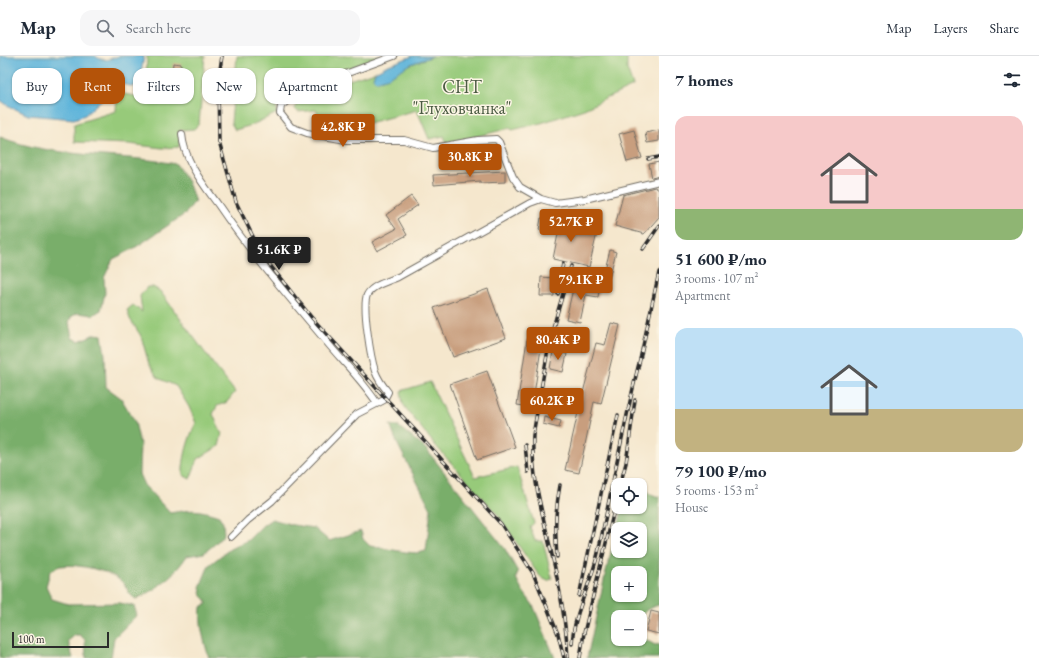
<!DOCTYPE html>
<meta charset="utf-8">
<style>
:root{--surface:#fff;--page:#f6f6f7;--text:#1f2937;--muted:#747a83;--line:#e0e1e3;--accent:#b45309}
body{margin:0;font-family:"EB Garamond",serif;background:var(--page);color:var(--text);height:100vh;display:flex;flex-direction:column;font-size:15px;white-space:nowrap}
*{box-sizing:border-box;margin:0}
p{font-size:13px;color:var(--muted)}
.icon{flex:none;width:22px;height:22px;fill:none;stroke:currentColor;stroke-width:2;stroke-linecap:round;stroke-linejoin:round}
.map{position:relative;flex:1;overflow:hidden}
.sheet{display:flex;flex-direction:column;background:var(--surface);width:380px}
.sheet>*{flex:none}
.top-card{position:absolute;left:12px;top:12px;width:380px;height:36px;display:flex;gap:8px}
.controls{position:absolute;left:611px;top:422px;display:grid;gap:8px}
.controls a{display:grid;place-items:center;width:36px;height:36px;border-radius:8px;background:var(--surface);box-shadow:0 1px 3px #0004;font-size:20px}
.scale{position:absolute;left:12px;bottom:10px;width:97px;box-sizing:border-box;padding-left:4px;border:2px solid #2b2b2b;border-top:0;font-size:11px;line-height:14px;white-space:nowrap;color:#2b2b2b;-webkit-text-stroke:3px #fcf5e5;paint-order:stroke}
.price{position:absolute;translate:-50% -34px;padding:0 9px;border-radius:4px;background:var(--accent);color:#fff;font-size:13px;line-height:26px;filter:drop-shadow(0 1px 2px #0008)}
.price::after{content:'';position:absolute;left:50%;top:24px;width:12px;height:9px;margin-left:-6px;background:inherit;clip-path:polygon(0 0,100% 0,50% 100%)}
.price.current{background:#222;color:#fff}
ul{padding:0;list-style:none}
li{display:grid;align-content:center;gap:8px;height:212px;padding:0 16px}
li span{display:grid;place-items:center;height:124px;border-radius:12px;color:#555}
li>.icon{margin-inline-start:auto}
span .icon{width:72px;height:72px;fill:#fffc;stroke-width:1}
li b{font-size:17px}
h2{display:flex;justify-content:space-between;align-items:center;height:48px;padding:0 16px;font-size:17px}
.tag{padding:0 14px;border-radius:12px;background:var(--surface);box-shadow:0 1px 3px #0004;font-size:14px;line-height:36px}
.tag.current{background:var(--accent);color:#fff}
header{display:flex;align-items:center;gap:24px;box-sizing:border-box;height:56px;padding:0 20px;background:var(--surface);border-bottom:1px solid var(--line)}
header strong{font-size:19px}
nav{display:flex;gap:22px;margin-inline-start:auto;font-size:14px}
.search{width:280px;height:36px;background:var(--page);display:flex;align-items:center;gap:10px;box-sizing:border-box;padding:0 14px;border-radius:12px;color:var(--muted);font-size:15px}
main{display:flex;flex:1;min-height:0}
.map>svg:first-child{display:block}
.green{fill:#97ca7a;stroke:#617a52}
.forest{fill:#79ae6a;stroke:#526c4a;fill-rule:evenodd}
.water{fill:#5db4da;stroke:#447082}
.building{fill:#c89e7e}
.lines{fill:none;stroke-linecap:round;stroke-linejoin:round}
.street-casing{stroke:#726d64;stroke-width:8}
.street{stroke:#fff;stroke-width:6}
.rail-casing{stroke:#2b2b2b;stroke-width:3.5}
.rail{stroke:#fcf5e5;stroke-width:2;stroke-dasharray:6;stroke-linecap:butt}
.labels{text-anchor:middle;stroke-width:3;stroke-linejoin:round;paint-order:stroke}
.park-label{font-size:18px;fill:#4b5b43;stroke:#fcf5e5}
</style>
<header>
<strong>Map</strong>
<div class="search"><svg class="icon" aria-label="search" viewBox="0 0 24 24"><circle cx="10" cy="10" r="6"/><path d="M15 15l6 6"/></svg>Search here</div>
<nav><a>Map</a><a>Layers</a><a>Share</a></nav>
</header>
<main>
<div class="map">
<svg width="659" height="602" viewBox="0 0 659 602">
<rect width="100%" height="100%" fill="#fcf5e5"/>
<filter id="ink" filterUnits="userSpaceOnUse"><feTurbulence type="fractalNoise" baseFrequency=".025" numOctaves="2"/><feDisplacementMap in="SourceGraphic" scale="8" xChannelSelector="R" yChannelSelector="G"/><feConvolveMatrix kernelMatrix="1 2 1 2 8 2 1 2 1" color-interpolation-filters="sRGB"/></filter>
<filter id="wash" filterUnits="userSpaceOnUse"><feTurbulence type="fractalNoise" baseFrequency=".012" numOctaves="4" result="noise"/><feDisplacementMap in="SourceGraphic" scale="16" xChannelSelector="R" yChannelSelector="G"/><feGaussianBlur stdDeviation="0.9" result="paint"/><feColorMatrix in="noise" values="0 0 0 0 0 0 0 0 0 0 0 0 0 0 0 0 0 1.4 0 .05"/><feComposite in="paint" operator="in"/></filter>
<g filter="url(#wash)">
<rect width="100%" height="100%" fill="#f5e7cd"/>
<path class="green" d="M147,0H205L199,68L194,73L180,74L179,91L162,92L129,88L74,86V68L116,55L117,37L142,41L146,21Z
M237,0H385L318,24L276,46L277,57L252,69L235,74L231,67Z
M433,0H627V13L633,30L584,53L541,67L512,74L510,72L447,88L444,80L429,83L417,54L327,78L316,54L298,56L295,53L296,48C313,33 353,23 375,16L374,22Z
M147,231H153L160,235L214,309L235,336L227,346L217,350L213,358L218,370L222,378L219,390L198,403L190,423L183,419C182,404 189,380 196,367L189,351L176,330L158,322L149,308L141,280L130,263L127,254L133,249L142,256L140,240Z
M430,326L475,421L517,411L534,467L530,471L535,485H543L552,522L548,525L542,522L538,518L497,458L435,389L407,354L403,348L401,335Z"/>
<path class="forest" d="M0,81C56,103 118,97 176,108L188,126L195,145L185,158L133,193L113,203L104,222L105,237L101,254L93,259L78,257L71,261L69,266L72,282L79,285L95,278L102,279L105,299L106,331L121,342L135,366L140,388L139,418L144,429L170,457C192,453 198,453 219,460L223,467L224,478L216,487L204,497L187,500C175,518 156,535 136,543C127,538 129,533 123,527C113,515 76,507 61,510C57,510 53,514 50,516L46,530L52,543L68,548L120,547L134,550L137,559L114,582L111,602H86L85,584L80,579H75L68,585L73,602H0Z
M390,369L398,370L426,393L505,493L518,516L516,522L522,534L533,549L555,602H209C204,585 199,568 201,551L207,548L206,544L202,540L200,531L209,509L230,493L248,484L263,469L272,463L293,469L314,472L329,485L361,475L363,483L370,490L405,496L418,497L426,495L431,453L397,387Z
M640,429L646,431L648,437L659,441V549C636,555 640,565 646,584L655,589L659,588V602H587L606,515L621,458C625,451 633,451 640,451ZM618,473H640V495H618ZM618,517H640V539H618ZM618,561H640V583H618Z"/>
<path class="water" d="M0,0H95C105,7 110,2 120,0C127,0 136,0 144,0C142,12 141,22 133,31L127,29L119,28L85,59L74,63L28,59L7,49L0,44Z
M413,0H433L411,8L389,21L376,25L373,22L375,16L386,10Z"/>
<g id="blocks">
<path class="building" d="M173,7L181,8L180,19L172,18Z
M168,32L180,34L179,43L166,42Z
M634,74L642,102L627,106L619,78Z
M659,74V85L647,87L645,77Z
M659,106V120L652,122L649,108Z
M505,115V126L480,127V125L434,129L433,119Z
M655,131L659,134V161L644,178L615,170L623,139Z
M411,140L418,149L398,163L407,179L377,195L372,186L396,173L386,159Z
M541,162L557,165V168L597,177L589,211L553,203L558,178L539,174Z
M610,194L616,196L609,222L603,221Z
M541,221L554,222V240H540Z
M587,227L600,230L598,241L586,239L580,266L566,263L573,233L577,234V231H580V229L586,230Z
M488,233L506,282L453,301L434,252Z
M611,267L620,269L601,348L594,346L579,417L565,414L579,352L596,287L605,289Z
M527,284L542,286L532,351L517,349Z
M553,295L567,298L563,316L550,313Z
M487,315L515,391L477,404L450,328Z
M544,361L561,365L559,372L543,368Z
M651,555L659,557V578L646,575Z"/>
</g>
</g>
<g filter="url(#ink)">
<use href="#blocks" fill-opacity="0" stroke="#726d64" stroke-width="1"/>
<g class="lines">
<g class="street-casing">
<path id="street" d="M394,0L345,18L314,28L292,41L281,50L280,57L291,71L307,77L346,84H404L433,92L478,84L496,83L499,86L513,121L520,131L541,143
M182,78C184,105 204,129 219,150C251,197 288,240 325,284C342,305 362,324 377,347
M231,481L248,464L272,445L357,358L384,344L388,336C383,330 378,323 375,315C371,303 362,251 367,239C372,229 389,225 398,221L530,147L541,143L555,147L585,143L659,125"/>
</g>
<use href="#street" class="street"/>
<g class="rail-casing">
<path id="rail" d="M222,0L218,27L219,86L236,146L262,199L312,262L501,468L533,517L558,578L564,602
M648,103L659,101
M643,193L659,170
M558,238L563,207
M639,308L659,216
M525,389L528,416
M620,429L626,407L635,344
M557,501C555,473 555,456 560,429
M579,540L618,359
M572,588C574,556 591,528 598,497C612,432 624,367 640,303
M568,602C566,567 560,533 552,499C543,459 531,421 533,379L550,282L571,210
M580,602L584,577L618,438"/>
</g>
<use href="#rail" class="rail"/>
</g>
</g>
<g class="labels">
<g class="park-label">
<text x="462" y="37">СНТ<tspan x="462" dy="21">"Глуховчанка"</tspan></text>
</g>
</g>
</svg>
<div class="controls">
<a><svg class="icon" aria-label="locate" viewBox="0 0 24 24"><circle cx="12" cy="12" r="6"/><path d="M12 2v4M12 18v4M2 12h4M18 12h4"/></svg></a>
<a><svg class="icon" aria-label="layers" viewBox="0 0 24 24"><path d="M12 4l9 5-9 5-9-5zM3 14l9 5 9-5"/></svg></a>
<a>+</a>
<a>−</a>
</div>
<div class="scale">100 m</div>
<b class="price" style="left:343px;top:92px">42.8K ₽</b>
<b class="price" style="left:470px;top:122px">30.8K ₽</b>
<b class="price" style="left:571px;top:187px">52.7K ₽</b>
<b class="price current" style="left:279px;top:215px">51.6K ₽</b>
<b class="price" style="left:581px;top:245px">79.1K ₽</b>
<b class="price" style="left:558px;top:305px">80.4K ₽</b>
<b class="price" style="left:552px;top:366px">60.2K ₽</b>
<div class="top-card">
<a class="tag">Buy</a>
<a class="tag current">Rent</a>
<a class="tag">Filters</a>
<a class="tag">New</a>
<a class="tag">Apartment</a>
</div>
</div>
<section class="sheet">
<h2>7 homes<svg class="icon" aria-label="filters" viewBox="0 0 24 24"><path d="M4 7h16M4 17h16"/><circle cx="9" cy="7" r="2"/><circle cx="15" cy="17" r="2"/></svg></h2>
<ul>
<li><span style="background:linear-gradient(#f6c9c9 75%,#8fb573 0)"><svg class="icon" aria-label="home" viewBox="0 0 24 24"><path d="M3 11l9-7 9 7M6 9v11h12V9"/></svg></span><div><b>51 600 ₽/mo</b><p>3 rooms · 107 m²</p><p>Apartment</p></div></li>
<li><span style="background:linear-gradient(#bfe0f5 65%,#c2b280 0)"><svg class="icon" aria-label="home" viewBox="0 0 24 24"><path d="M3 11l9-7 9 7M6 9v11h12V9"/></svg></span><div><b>79 100 ₽/mo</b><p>5 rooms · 153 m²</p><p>House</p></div></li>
</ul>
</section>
</main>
